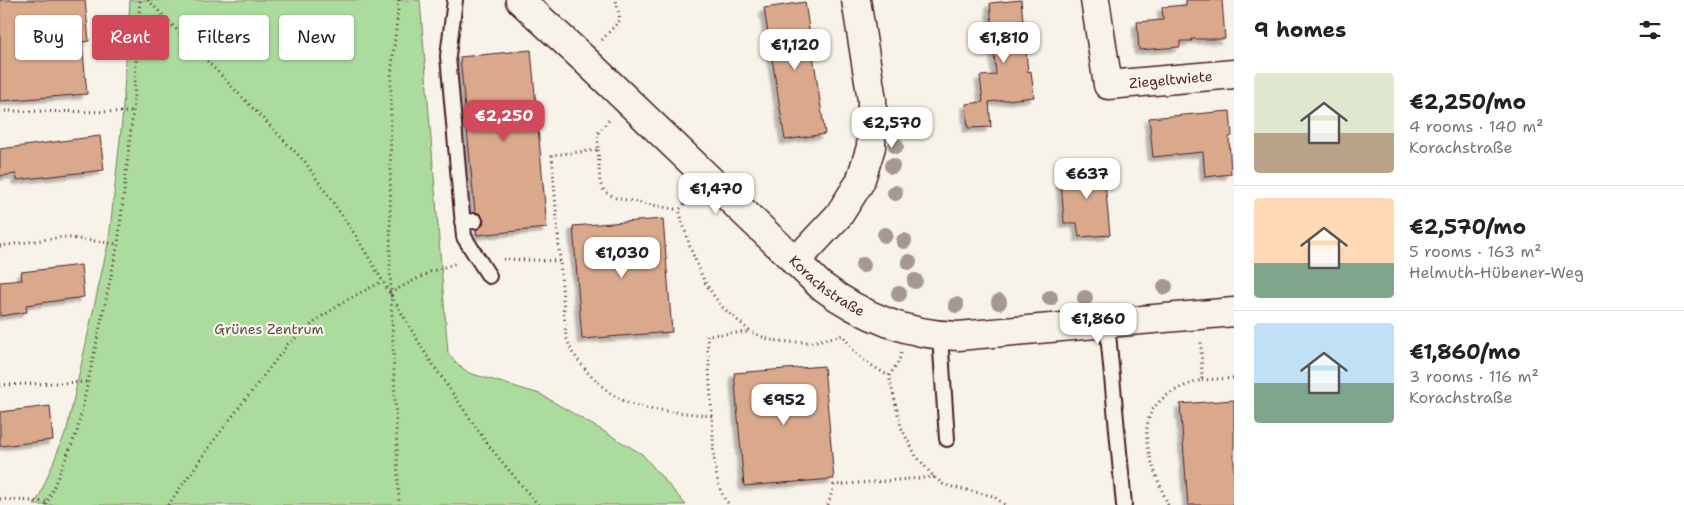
<!DOCTYPE html>
<meta charset="utf-8">
<style>
:root{--surface:#fff;--page:#f6f6f6;--text:#222;--muted:#767676;--line:#e0e0e0;--accent:#d1495b}
body{margin:0;font-family:"Shantell Sans",sans-serif;background:var(--page);color:var(--text);height:100vh;display:flex;flex-direction:column;font-size:19px;white-space:nowrap}
*{box-sizing:border-box;margin:0}
p{font-size:16px;color:var(--muted)}
.icon{flex:none;width:28px;height:28px;fill:none;stroke:currentColor;stroke-width:2;stroke-linecap:round;stroke-linejoin:round}
.map{position:relative;flex:1;overflow:hidden}
.details{display:flex;flex-direction:column;background:var(--surface);width:450px}
.details>*{flex:none}
.guide{position:absolute;left:15px;top:15px;width:475px;height:45px;display:flex;gap:10px}
.price{position:absolute;translate:-50% -42px;padding:0 11px;border-radius:10px;background:#fff;color:#222;font-size:16px;line-height:32px;filter:drop-shadow(0 1px 2px #0008)}
.price::after{content:'';position:absolute;left:50%;top:30px;width:15px;height:11px;margin-left:-8px;background:inherit;clip-path:polygon(0 0,100% 0,50% 100%)}
.price.selected{background:var(--accent);color:#fff}
ul{padding:0;list-style:none}
li{display:flex;align-items:center;gap:15px;height:125px;padding:0 20px}
li+li{border-top:1px solid var(--line)}
li span{display:grid;place-items:center;flex:none;width:140px;height:100px;border-radius:5px;color:#555}
li>.icon{margin-inline-start:auto}
span .icon{width:60px;height:60px;fill:#fffc;stroke-width:1}
li b{font-size:21px}
h2{display:flex;justify-content:space-between;align-items:center;height:60px;padding:0 20px;font-size:21px}
.chip{padding:0 18px;border-radius:5px;background:var(--surface);box-shadow:0 1px 4px #0004;font-size:18px;line-height:45px}
.chip.selected{background:var(--accent);color:#fff}
main{display:flex;flex:1;min-height:0}
.map>svg:first-child{display:block}
.green{fill:#abdc9d;stroke:#7a7e64}
.building{fill:#daa98c;stroke:#4a1f2b;filter:url(#shadow)}
.lines{fill:none;stroke-linecap:round;stroke-linejoin:round}
.lane-casing{stroke:#4a1f2b;stroke-width:18}
.street-casing{stroke:#4a1f2b;stroke-width:31}
.path{stroke:#4a1f2b;stroke-width:3;stroke-dasharray:1 4;stroke-linecap:butt}
.lane{stroke:#f7f3e8;stroke-width:14}
.street{stroke:#f7f3e8;stroke-width:28}
.tree{fill:#a59890}
.labels{text-anchor:middle;stroke-width:4.5;stroke-linejoin:round;paint-order:stroke}
.street-label{font-size:14px;fill:#4a1f2b;stroke:#f7f3e8}
.park-label{font-size:14px;fill:#624e48;stroke:#f7f3e8}
</style>
<main>
<div class="map">
<svg width="1234" height="505" viewBox="0 0 1234 505">
<defs>
<filter id="shadow"><feDropShadow dx="-4.5" dy="4.5" stdDeviation="1" flood-color="#0004"/></filter>
</defs>
<rect width="100%" height="100%" fill="#f7f3e8"/>
<filter id="ink" filterUnits="userSpaceOnUse"><feTurbulence type="fractalNoise" baseFrequency=".02" numOctaves="2"/><feDisplacementMap in="SourceGraphic" scale="10" xChannelSelector="R" yChannelSelector="G"/><feConvolveMatrix kernelMatrix="1 2 1 2 8 2 1 2 1" color-interpolation-filters="sRGB"/></filter>
<g filter="url(#ink)">
<path class="green" d="M130,0H420L448,353L456,363L469,373L540,394L642,454L686,505H34L39,497L67,429L109,239L122,121Z"/>
<path class="building" d="M0,0H85L89,41L82,42L87,94L0,101Z
M1021,0L1028,72L1031,71L1034,97L989,102L991,127L968,128L966,104L983,102L980,76L996,75L990,3Z
M1186,0H1222L1225,39H1191L1192,41H1180V47L1139,50L1137,22L1163,20L1162,7L1186,5Z
M805,2L825,134L785,140L764,8Z
M531,50L547,228L477,235L476,230L483,225L484,220L479,213L475,212L460,57Z
M1230,111L1232,136L1229,137L1231,174L1205,177L1203,152L1153,157L1149,118Z
M100,136L104,170L17,180L16,174L0,176V149Z
M1103,161L1110,235L1079,237L1077,223H1064L1061,181L1074,180L1072,165Z
M663,219L672,332L582,339L573,226Z
M81,265L84,297L26,305L27,312L0,316V282L22,280L21,272Z
M824,366L834,479L744,486L734,373Z
M1234,400V505H1188L1180,404Z
M50,406L53,440L0,446V412Z"/>
<g class="lines">
<g class="lane-casing">
<path id="lane" d="M455,0L448,56L464,237L489,276
M462,222L475,221
M1107,323L1124,505
M940,336L947,439"/>
</g>
<g class="street-casing">
<g id="street">
<path id="s1" d="M520,0L584,59L820,285C862,316 906,335 958,336L1234,312"/>
<path id="s2" d="M1095,0L1108,85L1234,74"/>
<path d="M795,262L839,215L860,182L871,147L872,100L856,0"/>
</g>
</g>
<path class="path" d="M148,0L305,162L356,236L427,356L488,445L538,505
M399,0L391,76L390,266L399,505
M602,40L620,20L616,0
M0,111L133,112
M598,150L600,183L605,192L616,198L679,210
M691,197L679,210L690,247L704,281L721,306L751,332L770,340L791,342H812L843,335C856,357 867,363 889,376
M0,246L63,237L118,244
M503,259L560,261L566,337L572,352L589,374L611,394L630,404L650,409L712,416C714,442 711,486 730,505
M560,261L552,155L598,150V133L610,119
M390,293L432,271L457,263
M901,353L899,361L889,376L901,427L916,456L934,477L944,485L993,496L1005,505
M1202,380L1234,378
M0,385L88,382
M712,416L707,335L750,332
M0,499L48,502
M46,505L77,432L118,244L133,112L140,0
M168,505L218,435L288,344L321,317L347,300L383,281
M828,505L834,485L934,477
M1168,505C1144,447 1124,402 1202,380L1201,340"/>
<use href="#lane" class="lane"/>
<use href="#street" class="street"/>
</g>
<g class="tree">
<circle cx="896" cy="146" r="8"/>
<circle cx="892" cy="166" r="8"/>
<circle cx="895" cy="193" r="8"/>
<circle cx="885" cy="235" r="8"/>
<circle cx="904" cy="241" r="8"/>
<circle cx="909" cy="262" r="8"/>
<circle cx="863" cy="265" r="8"/>
<circle cx="915" cy="281" r="8"/>
<circle cx="1165" cy="287" r="8"/>
<circle cx="899" cy="294" r="8"/>
<circle cx="1050" cy="298" r="8"/>
<circle cx="1085" cy="298" r="8"/>
<circle cx="999" cy="302" r="8"/>
<circle cx="956" cy="305" r="8"/>
</g>
</g>
<g class="labels">
<g class="street-label">
<text dy="5" stroke="none"><textPath href="#s2" startOffset="149">Ziegeltwiete</textPath></text>
<text dy="5" stroke="none"><textPath href="#s1" startOffset="420">Korachstraße</textPath></text>
</g>
<g class="park-label">
<text x="269" y="334">Grünes Zentrum</text>
</g>
</g>
</svg>
<b class="price" style="left:1004px;top:64px">€1,810</b>
<b class="price" style="left:795px;top:71px">€1,120</b>
<b class="price selected" style="left:504px;top:142px">€2,250</b>
<b class="price" style="left:892px;top:149px">€2,570</b>
<b class="price" style="left:1087px;top:200px">€637</b>
<b class="price" style="left:716px;top:215px">€1,470</b>
<b class="price" style="left:622px;top:279px">€1,030</b>
<b class="price" style="left:1098px;top:345px">€1,860</b>
<b class="price" style="left:784px;top:426px">€952</b>
<div class="guide">
<a class="chip">Buy</a>
<a class="chip selected">Rent</a>
<a class="chip">Filters</a>
<a class="chip">New</a>
</div>
</div>
<section class="details">
<h2>9 homes<svg class="icon" aria-label="filters" viewBox="0 0 24 24"><path d="M4 7h16M4 17h16"/><circle cx="9" cy="7" r="2"/><circle cx="15" cy="17" r="2"/></svg></h2>
<ul>
<li><span style="background:linear-gradient(#dfe7d0 60%,#b9a48a 0)"><svg class="icon" aria-label="home" viewBox="0 0 24 24"><path d="M3 11l9-7 9 7M6 9v11h12V9"/></svg></span><div><b>€2,250/mo</b><p>4 rooms · 140 m²</p><p>Korachstraße</p></div></li>
<li><span style="background:linear-gradient(#ffd9b3 65%,#7fa58c 0)"><svg class="icon" aria-label="home" viewBox="0 0 24 24"><path d="M3 11l9-7 9 7M6 9v11h12V9"/></svg></span><div><b>€2,570/mo</b><p>5 rooms · 163 m²</p><p>Helmuth-Hübener-Weg</p></div></li>
<li><span style="background:linear-gradient(#bfe0f5 60%,#7fa58c 0)"><svg class="icon" aria-label="home" viewBox="0 0 24 24"><path d="M3 11l9-7 9 7M6 9v11h12V9"/></svg></span><div><b>€1,860/mo</b><p>3 rooms · 116 m²</p><p>Korachstraße</p></div></li>
</ul>
</section>
</main>
